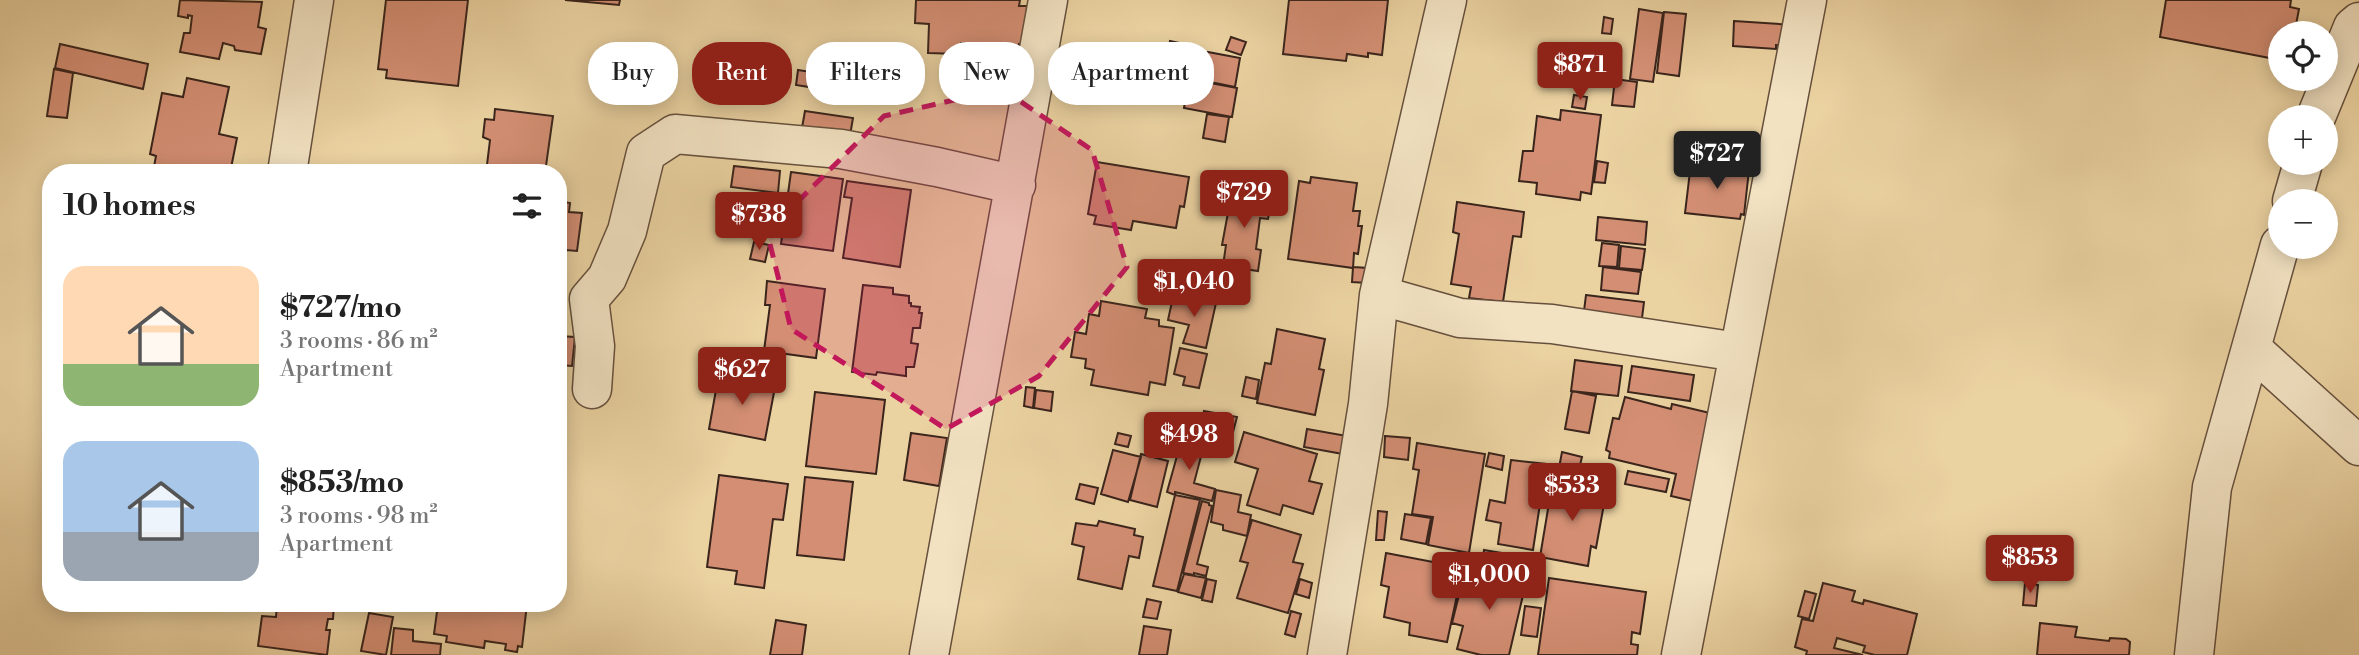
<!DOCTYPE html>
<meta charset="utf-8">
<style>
:root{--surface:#fff;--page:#f2f2f2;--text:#222;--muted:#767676;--accent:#8f2418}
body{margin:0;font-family:"Libre Bodoni",serif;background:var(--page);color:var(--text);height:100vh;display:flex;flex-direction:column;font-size:26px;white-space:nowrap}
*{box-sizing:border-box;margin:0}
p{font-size:23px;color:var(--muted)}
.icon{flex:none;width:38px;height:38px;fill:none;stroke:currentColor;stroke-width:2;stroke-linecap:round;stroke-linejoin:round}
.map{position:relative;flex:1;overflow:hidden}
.details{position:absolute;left:42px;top:164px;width:525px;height:448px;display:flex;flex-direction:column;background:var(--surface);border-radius:28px;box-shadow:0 4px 18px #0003}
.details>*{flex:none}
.hud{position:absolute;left:588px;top:42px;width:665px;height:63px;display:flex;gap:14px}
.tools{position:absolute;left:2268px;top:21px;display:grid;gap:14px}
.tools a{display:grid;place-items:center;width:70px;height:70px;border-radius:50%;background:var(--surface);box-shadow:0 4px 18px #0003;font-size:35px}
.price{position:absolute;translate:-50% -60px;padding:0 16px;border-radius:7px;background:var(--accent);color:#fff;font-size:23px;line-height:46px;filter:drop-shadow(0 2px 4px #0008)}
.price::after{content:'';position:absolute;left:50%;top:42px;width:21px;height:16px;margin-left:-10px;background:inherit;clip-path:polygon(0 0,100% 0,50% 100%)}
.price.current{background:#222;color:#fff}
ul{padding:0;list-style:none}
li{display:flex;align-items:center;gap:21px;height:175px;padding:0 21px}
li span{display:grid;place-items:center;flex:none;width:196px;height:140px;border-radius:21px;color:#555}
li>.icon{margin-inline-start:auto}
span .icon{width:84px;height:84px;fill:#fffc;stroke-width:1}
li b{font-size:30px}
h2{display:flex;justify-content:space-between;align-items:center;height:84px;padding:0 21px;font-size:30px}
.pill{padding:0 24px;border-radius:28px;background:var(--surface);box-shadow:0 4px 18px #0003;font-size:24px;line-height:63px}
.pill.current{background:var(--accent);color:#fff}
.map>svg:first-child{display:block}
.building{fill:#d38e73;stroke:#3a251c;stroke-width:2}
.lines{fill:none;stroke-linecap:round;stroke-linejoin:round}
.street-casing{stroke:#66503d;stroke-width:41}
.street{stroke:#f2e2c2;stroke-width:38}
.marked{fill:#c2185b;fill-opacity:0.2;stroke:#c2185b;stroke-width:5;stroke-dasharray:14 9;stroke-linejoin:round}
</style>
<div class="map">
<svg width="2359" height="655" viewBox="0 0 2359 655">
<rect width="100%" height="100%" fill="#ebd2a1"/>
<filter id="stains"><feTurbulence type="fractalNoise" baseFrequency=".00286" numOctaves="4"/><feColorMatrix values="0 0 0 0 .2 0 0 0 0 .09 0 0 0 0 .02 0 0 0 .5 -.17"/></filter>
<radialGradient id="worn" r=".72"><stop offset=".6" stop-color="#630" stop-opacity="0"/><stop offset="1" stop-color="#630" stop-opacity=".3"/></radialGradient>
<path class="building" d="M180,0L262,2L258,27L266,29L261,54L235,50L234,46L223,43L219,59L180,52L184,33H190L192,16L188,15V18L178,16Z
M386,0H468L458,86L386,78L387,70L378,69Z
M565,0H620L619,5Z
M916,0H1020L1019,6H1027L1026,44H1019V54L983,53V44L961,43L960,54L928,53L929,24L915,23Z
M1289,0H1388L1382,55L1368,53V57L1347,54L1346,61L1283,54Z
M2166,0H2291L2290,7L2299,9L2295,30L2286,28L2285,33H2280V60L2160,37Z
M1639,9L1663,13L1653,82L1630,79Z
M1664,12L1686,14L1679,76L1657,73Z
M1604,17L1613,19L1611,34L1602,33Z
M1734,21L1793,25L1792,46L1776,45V49L1733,46Z
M1231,37L1246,42L1241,55L1226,50Z
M1170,41L1184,44L1181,58L1167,56Z
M60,44L148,64L143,89L55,68Z
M1208,52L1240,58L1235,87L1200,80L1204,56L1206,57Z
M54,69L73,73L67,118L47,116Z
M798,70L811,72L809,87L796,85Z
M187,78L229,87L219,134L237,138L230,173L153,172L156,156L150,154L162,93L183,97Z
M1189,79L1237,88L1232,117L1184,108Z
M1615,79L1637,82L1634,107L1612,105Z
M1574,95L1587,97L1585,109L1572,107Z
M495,109L553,116L545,173H486L490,140L483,137L485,119L494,120Z
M1561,110L1601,115L1591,194L1581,192L1580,200L1536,194L1537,183L1519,181L1523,151H1533L1537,116L1560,120Z
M805,111L853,118L848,147L800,139Z
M1207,114L1229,117L1225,142L1203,138Z
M1597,161L1608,163L1605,183L1594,182Z
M1097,162L1189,177L1184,207L1180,206L1176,228L1133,221L1131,230L1094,224L1096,216L1088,214Z
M1691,163L1749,170L1744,215L1741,214L1740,219L1685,213Z
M734,166L780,171L778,193L731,187Z
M791,172L843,179L833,251L781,244Z
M1311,177L1357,183L1353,211H1360L1358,226H1362L1358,254L1354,253L1353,268L1288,259L1299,181L1310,183Z
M847,181L911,190L900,267L843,258L852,198L844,197Z
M1232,191L1272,197L1268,219L1260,218L1256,249L1261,250L1258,271L1223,266L1226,245H1222Z
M558,201L570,203L569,212L582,213L577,251L566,250L561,288H558Z
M1457,202L1524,212L1521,237L1513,236L1503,302L1469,298L1471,287L1451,284L1459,234L1453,232Z
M1598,217L1647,222L1645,245L1596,240Z
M754,242L769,245L765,262L750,259Z
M1602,243L1619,245L1617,267L1599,266Z
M1621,246L1645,249L1642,270L1619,268Z
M1353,267L1368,268L1367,283L1352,282Z
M1603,267L1641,272L1638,294L1601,290Z
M767,281L825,289L816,358L764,351L770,305H765Z
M863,285L893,288V294L909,296V303H911V306L920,307L919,313H922L920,328H913L911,343L918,344L914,367H906V376L877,372L876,375L852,372Z
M1586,295L1644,302L1641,326L1583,319Z
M1173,297L1194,302L1195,298L1216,303L1206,348L1183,343L1189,325L1168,320Z
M1101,301L1147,309L1145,318L1159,320V326L1174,328L1165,385L1150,382L1148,395L1091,385L1094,370L1085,368L1086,359L1071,357L1075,332L1086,334L1089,314L1099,316Z
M1277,329L1325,339L1319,369L1324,370L1315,415L1257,403L1265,363L1271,364Z
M558,336L575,337L572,366L558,365Z
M1180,348L1207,354L1199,388L1183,385L1185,377L1174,374Z
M1575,360L1622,366L1618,396L1571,391Z
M1632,366L1694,375L1690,401L1628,392Z
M719,373L746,378L745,382L775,387L765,440L709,429Z
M1246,377L1259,380L1256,399L1242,396Z
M1026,387L1035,388L1033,408L1024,406Z
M1036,390L1053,392L1051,411L1034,408Z
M1572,391L1596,396L1589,433L1565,429Z
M815,392L885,400L876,474L806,466Z
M1625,397L1671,409L1672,404L1710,413L1697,502L1671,496L1676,474L1609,458L1610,452L1606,450L1613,418L1619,419Z
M1204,411L1237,417L1233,432L1201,425Z
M1307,429L1347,436L1343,454L1304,447Z
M1244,432L1317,454L1309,481L1322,484L1313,514L1283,505L1280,515L1247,505L1258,469L1235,462Z
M911,433L947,438L939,486L904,480Z
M1118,433L1131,436L1128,447L1115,444Z
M1385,436L1410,438L1408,460L1384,457Z
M1182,438L1204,445L1194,483L1215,489L1212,501L1175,492V495L1167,492Z
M1417,443L1485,454L1469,553L1428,545L1433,517L1412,514L1419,470L1413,469Z
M1113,450L1141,457L1128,502L1101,494Z
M1562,452L1582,457L1578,473L1559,468Z
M1489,453L1504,456L1502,470L1486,466Z
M1141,454L1168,461L1157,507L1130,500Z
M1511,460L1546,464L1533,550L1498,544L1501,523L1486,520L1490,500L1505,503Z
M1628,471L1669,479L1666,492L1625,484Z
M719,475L788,484L783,520L773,519L764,588L735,584L737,571L707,567Z
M805,477L853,482L844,560L797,555Z
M1553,479L1601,488L1598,503L1604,504L1596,548L1591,546L1588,566L1540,557Z
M1080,484L1098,488L1094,504L1076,499Z
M1216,490L1241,495L1238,512L1251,515L1247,536L1223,530V525L1211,522Z
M1175,495L1200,500L1177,591L1153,586Z
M1202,501L1209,503V505L1212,506L1197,564L1208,567L1206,576L1194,573V575L1183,573Z
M1378,511L1387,512L1384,540H1376Z
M1405,514L1431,518L1426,544L1401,539Z
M1252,520L1301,535L1293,562L1303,564L1288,613L1237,598L1248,563L1240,561Z
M1099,521L1135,529L1134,535L1143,537L1139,558L1129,556L1122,589L1078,579L1084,547L1072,544L1076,523L1097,526Z
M1484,550L1526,557L1524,570L1482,564Z
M1386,553L1449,565L1445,583L1459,586L1447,642L1409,635L1410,623L1384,617L1389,587L1381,585Z
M1476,566L1527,578L1509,655H1481L1457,649L1463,626L1452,623L1461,587L1471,590Z
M1184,574L1206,578L1201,598L1178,592Z
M1549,578L1646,592L1640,634L1632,632L1631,644L1638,645L1637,655H1538Z
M1207,579L1216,581L1212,602L1202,600Z
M1300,579L1312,583L1309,598L1296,594Z
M1823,583L1855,591L1852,601L1863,604L1864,600L1917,614L1907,655H1875L1863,652L1865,646L1837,638L1834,648L1863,655H1806L1807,651L1795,647L1802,619L1813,621Z
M2025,583L2038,585L2036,606L2023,605Z
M1805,591L1816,594L1809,619L1798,616Z
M1147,599L1161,602L1157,619L1143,617Z
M277,604H334L333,619H328L326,630H330L327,655L258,646L262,616L276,617Z
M438,604H527L522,647L518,646L517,652L505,650L506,644L485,641L484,648L446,642L447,636L434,634Z
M1525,606L1541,608L1537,637L1521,635Z
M1291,611L1301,614L1295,637L1285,634Z
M369,613L393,617L386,655L361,651Z
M776,620L806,625L802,655H770Z
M2040,623L2077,627L2075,637L2109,641L2110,638L2126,639L2130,642L2129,655H2037Z
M1144,626L1171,630L1167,655H1139Z
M394,628L413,630V641L441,644L440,655H391Z"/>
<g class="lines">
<g class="street-casing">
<path id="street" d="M2316,117L2353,27L2359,22
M287,173L314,0
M2292,201L2303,163
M1379,295L1460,318L1552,324L1738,352
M2252,349L2359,446
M592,389L595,346L589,299L607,278L627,231L646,153L675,134L841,149L937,167L1016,185
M929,655L1048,0
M1327,655L1368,404L1379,295L1447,0
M1681,655L1807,0
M2194,655L2212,487L2280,245"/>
</g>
<use href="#street" class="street"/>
</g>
<path class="marked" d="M1002,89L1092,150L1127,267L1039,376L946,429L791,329L767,232L884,116Z"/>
<rect width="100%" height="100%" filter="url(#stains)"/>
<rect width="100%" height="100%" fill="url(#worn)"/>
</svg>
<div class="tools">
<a><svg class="icon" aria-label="locate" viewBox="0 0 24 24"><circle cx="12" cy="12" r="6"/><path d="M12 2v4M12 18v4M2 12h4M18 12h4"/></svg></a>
<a>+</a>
<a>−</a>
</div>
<b class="price" style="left:1580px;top:102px">$871</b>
<b class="price current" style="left:1717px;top:191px">$727</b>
<b class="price" style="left:1244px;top:230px">$729</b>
<b class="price" style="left:759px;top:252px">$738</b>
<b class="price" style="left:1194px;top:319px">$1,040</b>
<b class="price" style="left:742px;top:407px">$627</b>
<b class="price" style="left:1189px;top:472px">$498</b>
<b class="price" style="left:1572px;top:523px">$533</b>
<b class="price" style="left:2030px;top:595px">$853</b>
<b class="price" style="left:1489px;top:612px">$1,000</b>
<div class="hud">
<a class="pill">Buy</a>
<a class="pill current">Rent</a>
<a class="pill">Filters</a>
<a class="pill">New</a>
<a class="pill">Apartment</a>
</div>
<section class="details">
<h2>10 homes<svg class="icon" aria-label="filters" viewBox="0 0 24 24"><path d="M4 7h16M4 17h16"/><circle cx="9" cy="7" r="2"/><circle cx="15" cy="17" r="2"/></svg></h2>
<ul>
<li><span style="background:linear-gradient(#ffd9b3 70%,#8fb573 0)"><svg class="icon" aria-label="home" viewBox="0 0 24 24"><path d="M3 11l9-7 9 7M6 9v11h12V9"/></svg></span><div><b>$727/mo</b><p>3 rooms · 86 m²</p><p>Apartment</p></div></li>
<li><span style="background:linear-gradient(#a9c7e8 65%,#9aa5b1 0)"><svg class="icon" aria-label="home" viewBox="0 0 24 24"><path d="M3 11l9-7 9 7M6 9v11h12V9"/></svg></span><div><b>$853/mo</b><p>3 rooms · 98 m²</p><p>Apartment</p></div></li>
</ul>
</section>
</div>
